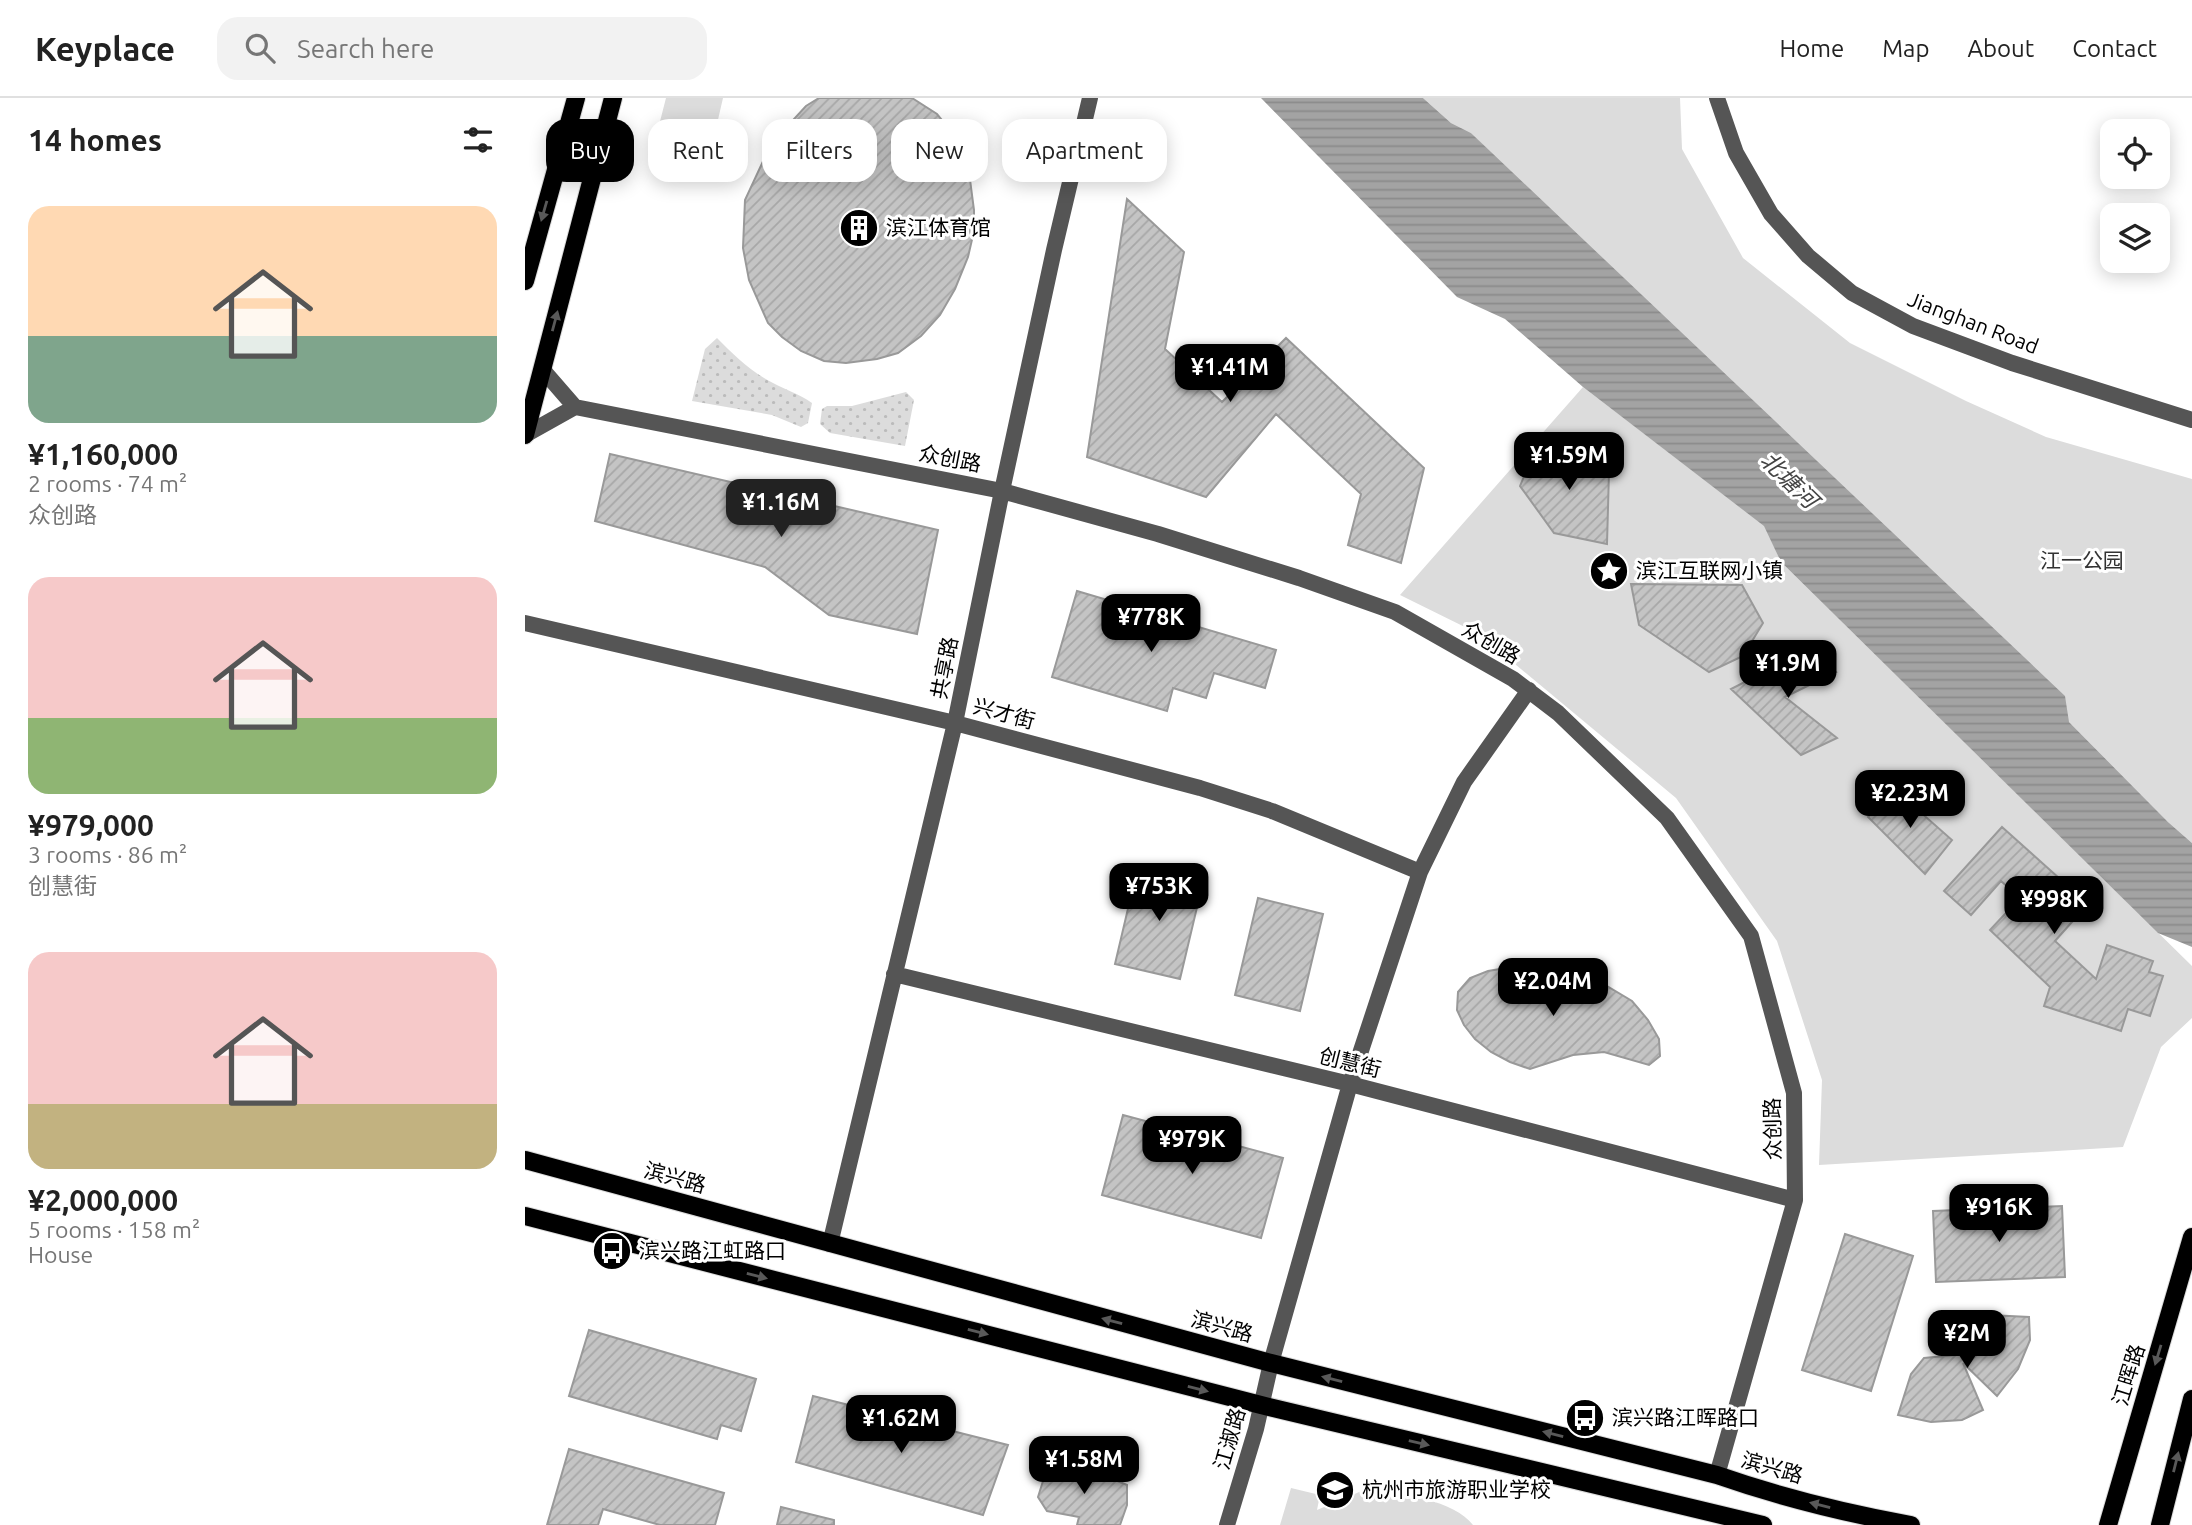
<!DOCTYPE html>
<meta charset="utf-8">
<style>
:root{--surface:#fff;--page:#f2f2f2;--text:#222;--muted:#767676;--line:#e0e0e0;--accent:#000}
body{margin:0;font-family:Ubuntu,"Noto Sans SC",sans-serif;background:var(--page);color:var(--text);height:100vh;display:flex;flex-direction:column;font-size:26px;white-space:nowrap}
*{box-sizing:border-box;margin:0}
p{font-size:23px;color:var(--muted)}
.icon{flex:none;width:38px;height:38px;fill:none;stroke:currentColor;stroke-width:2;stroke-linecap:round;stroke-linejoin:round}
.map{position:relative;flex:1;overflow:hidden}
.sheet{display:flex;flex-direction:column;background:var(--surface);width:525px}
.sheet>*{flex:none}
.banner{position:absolute;left:21px;top:21px;width:665px;height:63px;display:flex;gap:14px}
.fabs{position:absolute;left:1575px;top:21px;display:grid;gap:14px}
.fabs a{display:grid;place-items:center;width:70px;height:70px;border-radius:14px;background:var(--surface);box-shadow:0 4px 18px #0003;font-size:35px}
.price{position:absolute;translate:-50% -60px;padding:0 16px;border-radius:14px;background:var(--accent);color:#fff;font-size:23px;line-height:46px;filter:drop-shadow(0 2px 4px #0008)}
.price::after{content:'';position:absolute;left:50%;top:42px;width:21px;height:16px;margin-left:-10px;background:inherit;clip-path:polygon(0 0,100% 0,50% 100%)}
.price.active{background:#222;color:#fff}
ul{padding:0;list-style:none}
li{display:grid;align-content:center;gap:14px;height:371px;padding:0 28px}
li span{display:grid;place-items:center;height:217px;border-radius:21px;color:#555}
li>.icon{margin-inline-start:auto}
span .icon{width:126px;height:126px;fill:#fffc;stroke-width:1}
li b{font-size:30px}
h2{display:flex;justify-content:space-between;align-items:center;height:84px;padding:0 28px;font-size:30px}
.tag{padding:0 24px;border-radius:21px;background:var(--surface);box-shadow:0 4px 18px #0003;font-size:24px;line-height:63px}
.tag.active{background:var(--accent);color:#fff}
header{display:flex;align-items:center;gap:42px;box-sizing:border-box;height:98px;padding:0 35px;background:var(--surface);border-bottom:2px solid var(--line)}
header strong{font-size:33px}
nav{display:flex;gap:38px;margin-inline-start:auto;font-size:24px}
.search{width:490px;height:63px;background:var(--page);display:flex;align-items:center;gap:18px;box-sizing:border-box;padding:0 24px;border-radius:21px;color:var(--muted);font-size:26px}
main{display:flex;flex:1;min-height:0}
.map>svg:first-child{display:block}
.grass{fill:url(#grass-dots)}
.green{fill:#dcdcdc}
.water{fill:url(#water-rules)}
.building{fill:url(#building-hatch);stroke:#999;stroke-width:2}
.lines{fill:none;stroke-linecap:round;stroke-linejoin:round}
.major-casing{stroke:#dbdbdb;stroke-width:20}
.minor{stroke:#555;stroke-width:16}
.major{stroke:#000;stroke-width:18}
.oneway{fill:#595959}
.labels{text-anchor:middle;stroke-width:6;stroke-linejoin:round;paint-order:stroke}
.poi-label{font-size:21px;fill:#000;stroke:#fff;text-anchor:start}
.street-label{font-size:21px;fill:#000;stroke:#fff}
.park-label{font-size:21px;fill:#333;stroke:#fff}
.water-label{font-size:23px;font-style:italic;fill:#444;stroke:#fff}
</style>
<header>
<strong>Keyplace</strong>
<div class="search"><svg class="icon" aria-label="search" viewBox="0 0 24 24"><circle cx="10" cy="10" r="6"/><path d="M15 15l6 6"/></svg>Search here</div>
<nav><a>Home</a><a>Map</a><a>About</a><a>Contact</a></nav>
</header>
<main>
<section class="sheet">
<h2>14 homes<svg class="icon" aria-label="filters" viewBox="0 0 24 24"><path d="M4 7h16M4 17h16"/><circle cx="9" cy="7" r="2"/><circle cx="15" cy="17" r="2"/></svg></h2>
<ul>
<li><span style="background:linear-gradient(#ffd9b3 60%,#7fa58c 0)"><svg class="icon" aria-label="home" viewBox="0 0 24 24"><path d="M3 11l9-7 9 7M6 9v11h12V9"/></svg></span><div><b>¥1,160,000</b><p>2 rooms · 74 m²</p><p>众创路</p></div></li>
<li><span style="background:linear-gradient(#f6c9c9 65%,#8fb573 0)"><svg class="icon" aria-label="home" viewBox="0 0 24 24"><path d="M3 11l9-7 9 7M6 9v11h12V9"/></svg></span><div><b>¥979,000</b><p>3 rooms · 86 m²</p><p>创慧街</p></div></li>
<li><span style="background:linear-gradient(#f6c9c9 70%,#c2b280 0)"><svg class="icon" aria-label="home" viewBox="0 0 24 24"><path d="M3 11l9-7 9 7M6 9v11h12V9"/></svg></span><div><b>¥2,000,000</b><p>5 rooms · 158 m²</p><p>House</p></div></li>
</ul>
</section>
<div class="map">
<svg width="1667" height="1427" viewBox="0 0 1667 1427">
<defs>
<pattern id="grass-dots" width="8" height="8" patternUnits="userSpaceOnUse" patternTransform="scale(1.75)"><rect width="8" height="8" fill="#dcdcdc"/><path d="M2 2h.1M6 6h.1" fill="none" stroke="#bbb" stroke-width="1.8" stroke-linecap="round"/></pattern>
<pattern id="water-rules" width="6" height="5" patternUnits="userSpaceOnUse" patternTransform="scale(1.75)"><rect width="6" height="5" fill="#a3a3a3"/><path d="M0 2.5h6" fill="none" stroke="#8b8b8b"/></pattern>
<pattern id="building-hatch" width="6" height="6" patternUnits="userSpaceOnUse" patternTransform="scale(1.75)"><rect width="6" height="6" fill="#c4c4c4"/><path d="M-1 1l2-2M0 6l6-6M5 7l2-2" fill="none" stroke="#a7a7a7"/></pattern>
</defs>
<rect width="100%" height="100%" fill="#fff"/>
<path class="grass" d="M192,240C209,257 226,274 248,285C261,292 274,296 287,305L283,325L276,329L247,317L167,303L180,251Z
M381,294L389,302L380,348L305,335L295,326L297,311L302,308H327Z"/>
<path class="green" d="M141,0H198L186,52L131,39Z
M898,0H1155L1157,51L1218,160L1325,245L1441,303L1521,339L1667,381V745L1643,724L1544,624L946,35L926,25Z
M1058,289L1240,428L1256,464L1667,868V920L1636,949L1598,1049L1294,1067L1297,982L1252,843L1151,700L954,536L875,497Z
M846,1389C876,1396 929,1402 948,1427H755L766,1390L795,1397L792,1412Z"/>
<path class="water" d="M736,0H898L926,25L946,35L1540,598L1544,624L1643,724L1667,745V849L1633,835L1256,464L1239,428L1058,289L980,221L932,199Z"/>
<path class="building" d="M294,0H387L412,16L421,27L435,50L444,74L449,112V133L443,159L430,191L415,217L396,238L373,255L352,261L321,265L299,263L276,253L257,239L243,225L224,182L218,150L220,102L246,46L281,8Z
M602,101L659,154L640,251L697,304L761,240L899,370L876,465L823,447L836,396L751,316L681,399L562,359Z
M1038,339L1084,374L1082,446L1029,435L995,388L1007,359Z
M85,356L413,432L392,536L304,517L240,469L70,423Z
M1106,486L1217,487L1238,525L1218,558L1184,574L1114,527Z
M552,493L751,552L740,590L689,575L681,600L648,590L642,613L527,579Z
M1282,552L1311,574L1260,599L1312,640L1276,657L1206,591Z
M1368,690L1427,742L1400,776L1343,719Z
M1477,729L1563,806L1530,843L1571,881L1582,847L1628,863L1624,874L1638,878L1625,918L1603,911L1596,933L1519,908L1525,889L1465,832L1495,800L1476,783L1446,817L1419,793Z
M613,768L678,784L655,881L590,866Z
M733,800L798,816L775,913L710,897Z
M987,869L1027,871L1055,878L1080,887L1107,903L1123,922L1134,941L1135,958L1124,967L1079,954L1048,957L1005,971L985,964L966,954L950,941L939,927L932,912L933,894L945,880L963,873Z
M598,1017L758,1060L736,1140L577,1097Z
M1537,1108L1540,1179L1411,1184L1408,1113Z
M1320,1136L1388,1158L1346,1293L1277,1272Z
M1464,1217L1504,1219L1505,1242L1493,1271L1472,1298L1438,1265L1458,1312L1437,1322L1406,1324L1373,1317L1386,1276L1399,1260L1431,1257L1440,1229Z
M64,1232L231,1281L216,1333L196,1327L192,1341L44,1298Z
M288,1298L483,1347L458,1417L271,1364Z
M44,1351L199,1395L190,1427H135L78,1411L73,1427H22Z
M524,1364L583,1379L602,1387V1407L595,1427H552L554,1419L522,1413L513,1399Z
M256,1409L309,1422V1427H252Z"/>
<g class="lines">
<g class="major-casing">
<path id="major" d="M0,183L51,0
M0,337L88,0
M0,1062L746,1265L1192,1377C1255,1399 1320,1415 1386,1427
M0,1118L736,1307L1238,1427
M1583,1427L1667,1139
M1635,1427L1667,1301"/>
</g>
<path class="minor" d="M1192,0L1211,55L1246,116L1283,158L1327,195L1388,228L1487,265L1667,322
M17,271L50,309L477,393L633,436L774,480L870,514L988,581L1033,615L1142,720L1226,838L1269,995L1270,1102L1192,1377
M0,337L50,309
M0,525L430,625L675,690L747,713L895,774
M369,876L825,986L1270,1102
M305,1146L430,625L477,393L529,152L565,0
M702,1427L731,1331L746,1265L825,986L895,774L939,684L1004,592"/>
<use href="#major" class="major"/>
</g>
<defs><path id="oneway-solid" d="M-6-.8H1V-3.2L6.5 0L1 3.2V.8H-6Z" transform="scale(1.75)"/></defs>
<g class="oneway">
<use href="#oneway-solid" transform="translate(19 113) rotate(106)"/>
<use href="#oneway-solid" transform="translate(30 223) rotate(-75)"/>
<use href="#oneway-solid" transform="translate(232 1178) rotate(14)"/>
<use href="#oneway-solid" transform="translate(587 1223) rotate(-165)"/>
<use href="#oneway-solid" transform="translate(453 1234) rotate(14)"/>
<use href="#oneway-solid" transform="translate(1633 1257) rotate(107)"/>
<use href="#oneway-solid" transform="translate(807 1281) rotate(-166)"/>
<use href="#oneway-solid" transform="translate(673 1291) rotate(14)"/>
<use href="#oneway-solid" transform="translate(1028 1336) rotate(-166)"/>
<use href="#oneway-solid" transform="translate(894 1345) rotate(13)"/>
<use href="#oneway-solid" transform="translate(1651 1364) rotate(-76)"/>
<use href="#oneway-solid" transform="translate(1295 1407) rotate(-166)"/>
</g>
<defs>
<g id="building-disc" transform="scale(2.0125)"><circle r="9.5" fill="#000" stroke="#fff"/><path d="M-4-6H4V6H1V3H-1V6H-4ZM-2.5-4.3h1.7v1.8h-1.7ZM.8-4.3h1.7v1.8H.8ZM-2.5-1h1.7V.8h-1.7ZM.8-1h1.7V.8H.8Z" fill="#fff"/></g>
<g id="sight-disc" transform="scale(2.0125)"><circle r="9.5" fill="#000" stroke="#fff"/><path d="M0-6L1.8-2.2L6-1.7L2.9 1.2L3.7 5.4L0 3.3L-3.7 5.4L-2.9 1.2L-6-1.7L-1.8-2.2Z" fill="#fff"/></g>
<g id="bus-disc" transform="scale(2.0125)"><circle r="9.5" fill="#000" stroke="#fff"/><path d="M-5-6H5V4H4V6H2V4H-2V6H-4V4H-5ZM-3.5-4V0h7V-4ZM-3.5 1.2v1.5H-2V1.2ZM2 1.2v1.5H3.5V1.2Z" fill="#fff"/></g>
<g id="school-disc" transform="scale(2.0125)"><circle r="9.5" fill="#000" stroke="#fff"/><path d="M0-5L7-2L0 1L-7-2ZM-4 1L0 2.5L4 1V4Q0 6-4 4Z" fill="#fff"/></g>
</defs>
<g fill-rule="evenodd">
<use href="#building-disc" x="334" y="130"/>
<use href="#sight-disc" x="1084" y="473"/>
<use href="#bus-disc" x="87" y="1153"/>
<use href="#bus-disc" x="1060" y="1320"/>
<use href="#school-disc" x="810" y="1392"/>
</g>
<g class="labels">
<g class="poi-label">
<text x="361" y="137">滨江体育馆</text>
<text x="1111" y="480">滨江互联网小镇</text>
<text x="114" y="1160">滨兴路江虹路口</text>
<text x="1087" y="1327">滨兴路江晖路口</text>
<text x="837" y="1399">杭州市旅游职业学校</text>
</g>
<g class="street-label">
<text transform="translate(1448 225) rotate(21)" y="7">Jianghan Road</text>
<text transform="translate(425 361) rotate(11)" y="7">众创路</text>
<text transform="translate(966 545) rotate(30)" y="7">众创路</text>
<text transform="translate(420 570) rotate(-79)" y="7">共享路</text>
<text transform="translate(479 616) rotate(15)" y="7">兴才街</text>
<text transform="translate(825 965) rotate(14)" y="7">创慧街</text>
<text transform="translate(1248 1031) rotate(-91)" y="7">众创路</text>
<text transform="translate(150 1080) rotate(15)" y="7">滨兴路</text>
<text transform="translate(697 1229) rotate(15)" y="7">滨兴路</text>
<text transform="translate(1604 1277) rotate(-73)" y="7">江晖路</text>
<text transform="translate(705 1341) rotate(-74)" y="7">江淑路</text>
<text transform="translate(1247 1370) rotate(16)" y="7">滨兴路</text>
</g>
<g class="park-label">
<text x="1557" y="470">江一公园</text>
</g>
<g class="water-label">
<text transform="translate(1264 382) rotate(44)" y="8">北塘河</text>
</g>
</g>
</svg>
<div class="fabs">
<a><svg class="icon" aria-label="locate" viewBox="0 0 24 24"><circle cx="12" cy="12" r="6"/><path d="M12 2v4M12 18v4M2 12h4M18 12h4"/></svg></a>
<a><svg class="icon" aria-label="layers" viewBox="0 0 24 24"><path d="M12 4l9 5-9 5-9-5zM3 14l9 5 9-5"/></svg></a>
</div>
<b class="price" style="left:705px;top:306px">¥1.41M</b>
<b class="price" style="left:1044px;top:394px">¥1.59M</b>
<b class="price active" style="left:256px;top:441px">¥1.16M</b>
<b class="price" style="left:626px;top:556px">¥778K</b>
<b class="price" style="left:1263px;top:602px">¥1.9M</b>
<b class="price" style="left:1385px;top:732px">¥2.23M</b>
<b class="price" style="left:634px;top:825px">¥753K</b>
<b class="price" style="left:1529px;top:838px">¥998K</b>
<b class="price" style="left:1028px;top:920px">¥2.04M</b>
<b class="price" style="left:667px;top:1078px">¥979K</b>
<b class="price" style="left:1474px;top:1146px">¥916K</b>
<b class="price" style="left:1442px;top:1272px">¥2M</b>
<b class="price" style="left:376px;top:1357px">¥1.62M</b>
<b class="price" style="left:559px;top:1398px">¥1.58M</b>
<div class="banner">
<a class="tag active">Buy</a>
<a class="tag">Rent</a>
<a class="tag">Filters</a>
<a class="tag">New</a>
<a class="tag">Apartment</a>
</div>
</div>
</main>
